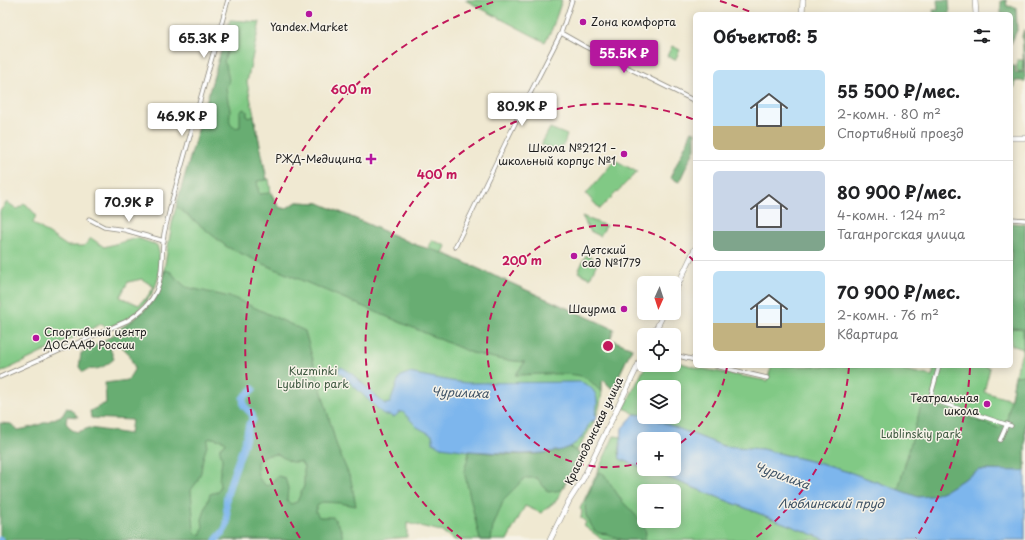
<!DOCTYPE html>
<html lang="ru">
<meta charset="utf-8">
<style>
:root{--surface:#fff;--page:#f2f2f2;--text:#202124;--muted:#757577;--line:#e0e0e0;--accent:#b5179e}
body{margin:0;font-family:"Playpen Sans",sans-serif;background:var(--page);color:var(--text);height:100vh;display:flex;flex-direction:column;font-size:15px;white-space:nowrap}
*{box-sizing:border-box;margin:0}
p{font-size:13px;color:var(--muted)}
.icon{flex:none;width:22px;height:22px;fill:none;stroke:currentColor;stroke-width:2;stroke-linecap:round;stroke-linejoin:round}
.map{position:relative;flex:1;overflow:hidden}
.drawer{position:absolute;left:693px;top:12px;width:320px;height:356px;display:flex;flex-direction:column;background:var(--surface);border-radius:6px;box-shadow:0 2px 10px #0003}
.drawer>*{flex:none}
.needle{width:26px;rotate:183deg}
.buttons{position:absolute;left:637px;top:276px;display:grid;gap:8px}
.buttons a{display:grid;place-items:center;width:44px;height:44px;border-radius:6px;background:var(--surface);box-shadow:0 2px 10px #0003;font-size:20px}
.price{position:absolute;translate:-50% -34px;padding:0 9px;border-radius:4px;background:#fff;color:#222;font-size:13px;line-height:26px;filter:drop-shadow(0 1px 2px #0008)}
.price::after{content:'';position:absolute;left:50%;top:24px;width:12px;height:9px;margin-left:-6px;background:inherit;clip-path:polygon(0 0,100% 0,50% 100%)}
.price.current{background:var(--accent);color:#fff}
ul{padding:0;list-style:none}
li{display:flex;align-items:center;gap:12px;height:100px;padding:0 20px}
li+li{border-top:1px solid var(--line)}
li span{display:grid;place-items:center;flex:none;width:112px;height:80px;border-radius:6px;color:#555}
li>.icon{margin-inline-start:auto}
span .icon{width:48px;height:48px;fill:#fffc;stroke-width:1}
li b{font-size:17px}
h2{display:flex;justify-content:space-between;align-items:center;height:48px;padding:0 20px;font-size:17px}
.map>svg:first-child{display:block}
.green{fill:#81c985;stroke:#4e7250;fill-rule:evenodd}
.forest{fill:#68ad72;stroke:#426447;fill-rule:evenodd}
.water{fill:#7db6ed;stroke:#4c6984}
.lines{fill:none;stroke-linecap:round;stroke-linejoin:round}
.river{stroke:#7db6ed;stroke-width:7}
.street-casing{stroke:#868277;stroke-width:5}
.secondary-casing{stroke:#868277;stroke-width:6}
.street{stroke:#fff;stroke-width:3.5}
.secondary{stroke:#fff;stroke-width:5}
.ring{fill:none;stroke:#c2185b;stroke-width:2;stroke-dasharray:7 5}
.poi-dot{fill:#b5179e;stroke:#f7f3e8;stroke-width:1.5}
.labels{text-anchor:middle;stroke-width:3;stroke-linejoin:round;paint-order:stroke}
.poi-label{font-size:11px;fill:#1c1c1c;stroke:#f7f3e8;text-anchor:end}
.park-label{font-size:11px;fill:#3f5941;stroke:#f7f3e8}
.street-label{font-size:11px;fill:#1c1c1c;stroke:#f7f3e8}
.water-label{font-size:12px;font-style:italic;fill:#3e5265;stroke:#f7f3e8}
.centre{fill:#c2185b;stroke:#f7f3e8;stroke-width:2}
.ring-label{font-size:12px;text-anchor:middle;font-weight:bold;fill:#c2185b;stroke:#f7f3e8;stroke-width:3;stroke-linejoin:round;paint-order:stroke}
</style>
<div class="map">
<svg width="1025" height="540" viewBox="0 0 1025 540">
<rect width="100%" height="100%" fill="#f7f3e8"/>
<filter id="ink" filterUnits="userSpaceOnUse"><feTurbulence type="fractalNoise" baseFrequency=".025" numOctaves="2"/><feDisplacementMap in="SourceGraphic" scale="8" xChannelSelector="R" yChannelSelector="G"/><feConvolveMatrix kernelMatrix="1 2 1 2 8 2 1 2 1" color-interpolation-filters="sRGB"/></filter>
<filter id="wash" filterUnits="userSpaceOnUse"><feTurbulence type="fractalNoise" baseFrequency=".012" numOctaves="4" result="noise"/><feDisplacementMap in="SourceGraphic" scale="16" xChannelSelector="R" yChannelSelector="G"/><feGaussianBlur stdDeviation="0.9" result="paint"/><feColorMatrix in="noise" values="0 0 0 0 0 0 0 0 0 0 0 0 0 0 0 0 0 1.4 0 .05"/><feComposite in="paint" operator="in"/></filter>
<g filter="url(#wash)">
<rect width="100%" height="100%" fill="#f0e9d2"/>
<path class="green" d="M465,0H562L552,29L545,42Z
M230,20L260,22L247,82L267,179H269L271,193L279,207L286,209L297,202L319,203L416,245L428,249L432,240L446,246L443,253L614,329L610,339L632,348L613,388L610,387L604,380L602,382C603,413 591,427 576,452L580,454L557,500L541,513L525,506L507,540H455L441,531L407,523V537L377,540H97L154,435L132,336L118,330C135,317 152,307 161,287L173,218Z
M672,46L680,50L675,60L667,56Z
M1017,60H1023L1022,72L1017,71Z
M550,128L567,135L564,144L558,151L541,145Z
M615,160L637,172L600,209L586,194Z
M7,202L17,209L24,204H26L36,215L33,223L67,246H84L91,238L104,247L137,238L157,245C167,274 152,303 127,319C121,322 113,325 107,328L101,324L0,373V211ZM142,279L154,287L145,300H143L139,305L120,297L128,282Z
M582,216L606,226L600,236L590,231Z
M1011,223L1025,224V471L979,470L946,490L918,497L852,473L810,461L762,449L723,446L649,417H674V387H644V415L635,414L624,408L646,365H674V361L698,368L768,381L769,374L772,366H905L904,370L932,376L935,366H983L990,368L984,392L1011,400L1015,376L1023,349L1011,345Z
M586,255L598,261L590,278L578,272Z
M614,436L622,437L619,452L620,459L827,540H603L584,526L586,522L581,518L582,511L580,509ZM644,491H674V521H644Z"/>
<path class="forest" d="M937,0H949L950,14H934L933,10H938Z
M1006,0L1007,6L1016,7L1017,30L1011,44V14H1001V1Z
M1024,29L1025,81H1015V87L1012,88L1011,66H1015V73L1024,72L1022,36Z
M224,41C231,47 226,54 224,62L226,65L229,81L226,88C227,93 227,96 228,101C228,104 230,106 230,110C230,118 227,130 240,127V112L243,109L247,111V115L249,118L254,116L267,180L257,181L259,194L271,193L279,207L285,209L297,202L319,203L416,245L443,253L614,329L610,339L632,348L613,388L610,387L604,380L602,382V392C596,388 593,382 586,378C574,371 531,375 515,375L525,362L503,360L472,353L268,266L227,247L176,206Z
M692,131L695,132V149L679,182L670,178Z
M1011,223L1025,224V349H1023V329L1012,328L1011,332Z
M165,270L171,272L176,278L186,287L234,298L305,331L337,447L351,480L356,506L340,503L323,502L317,506L316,512L319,517H333C338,524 344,531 342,540H0V423L11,424L18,430C36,427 46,422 63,415L66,408L71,409L78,417L67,416L66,423L72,430L78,432L89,428L130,434L132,420L91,418L90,411L106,403L105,383L128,380L135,368L128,353L119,344L110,348L114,359C109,363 103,368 96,369C90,370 89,368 83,372L79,367L81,353C105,341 148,316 159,291C162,284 164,277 165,270ZM213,438C218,440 222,439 226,442L224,445L220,447C219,452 222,455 222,460C221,471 218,476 220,487L217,492L210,494L202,519L203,529L200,535L196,534L194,530L191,490L197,482L201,472L203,458L207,446L208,439ZM277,454L291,462H301L304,467V486L297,502L291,504L287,500L288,488L285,478L278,476L267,486C257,480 257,472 257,462L263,456Z
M1025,375V471L979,470L946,490L931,496L918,497L898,490L922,402L999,428L1007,420L1015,376Z
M570,447L580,454L562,490L548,492L537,478H525L504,499L493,527L491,540H480L464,471L468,458L469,451C501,454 539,459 570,447Z
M599,472L604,474L622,501L643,523L646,533L644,540H623L607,534L598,533L594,530L586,516L585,508L586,499Z"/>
<path class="water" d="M340,367C351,369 374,396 385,404L390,403L399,378L403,375L409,373L451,381L467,383L580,382C596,387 600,399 595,414L597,416L595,420L590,422L583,436L577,442L570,447L562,450L543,453L522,454L469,451L441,447L433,443V438L432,435L417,427L403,412H400L394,417L389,415H384L338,371Z
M635,414L643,415L644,417H649L723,446L762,449L810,461L852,473L918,497L931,496L946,490L979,470L1025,471V540H827L646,469H674V439H644V468L620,459C618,449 622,439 622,428Z"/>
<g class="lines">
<path class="river" d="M0,540H1
M216,540C219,536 224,532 226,527C230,518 224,506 227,496C232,472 245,449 249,424L253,420L252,414L244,406L243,398L253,389"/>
</g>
</g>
<g filter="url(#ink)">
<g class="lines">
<g class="street-casing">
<path id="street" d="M561,33L584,46L695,101
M89,219L104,227L125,230L164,241
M1011,219L1025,220
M455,247L521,111L561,33L572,0
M674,355L695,360
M716,366L767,378
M939,366L930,399L1011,426
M0,377L127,321C168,295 159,275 164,234C166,224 169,214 171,204L228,0
M1000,440L1007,424"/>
</g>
<g class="secondary-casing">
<path id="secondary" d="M975,0L976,14
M802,14L803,0
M1011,138H1025
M674,293L695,249
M653,335L664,313
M550,540L569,501L583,479L644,353"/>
</g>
<use href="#street" class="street"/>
<use href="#secondary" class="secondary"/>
</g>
</g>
<g class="ring">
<path d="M727 367A121 121 0 0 1 675 447M643 462A121 121 0 1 1 694 261"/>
<path d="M849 367A242 242 0 0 1 754 539M462 539A242 242 0 0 1 695 120"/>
<path d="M970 368A363 363 0 0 1 916 538M300 538A363 363 0 0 1 496 1M720 1A363 363 0 0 1 753 13"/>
</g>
<g class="poi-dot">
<circle cx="309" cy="14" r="4"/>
<circle cx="583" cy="22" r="4"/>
<circle cx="624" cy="154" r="4"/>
<path d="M369 153h4v4h4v4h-4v4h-4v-4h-4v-4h4z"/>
<circle cx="574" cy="256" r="4"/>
<circle cx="624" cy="309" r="4"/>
<circle cx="36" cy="338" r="4"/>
<circle cx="987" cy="404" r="4"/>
</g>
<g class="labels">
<g class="poi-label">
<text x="591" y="26" text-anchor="start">Zона комфорта</text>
<text x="309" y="31" text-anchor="middle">Yandex.Market</text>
<text x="616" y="152">Школа №2121 –<tspan x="616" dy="13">школьный корпус №1</tspan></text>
<text x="362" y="163">РЖД-Медицина</text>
<text x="582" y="254" text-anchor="start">Детский<tspan x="582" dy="13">сад №1779</tspan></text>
<text x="616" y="313">Шаурма</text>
<text x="44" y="336" text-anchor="start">Спортивный центр<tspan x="44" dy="13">ДОСААФ России</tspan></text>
<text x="979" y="402">Театральная<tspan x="979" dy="13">школа</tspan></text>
</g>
<g class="park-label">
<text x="313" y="375">Kuzminki<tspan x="313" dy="13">Lyublino park</tspan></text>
<text x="921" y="438">Lublinskiy park</text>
</g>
<g class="street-label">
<text transform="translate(594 431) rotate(-64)" y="4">Краснодонская улица</text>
</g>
<g class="water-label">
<text transform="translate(460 393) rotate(2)" y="4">Чурилиха</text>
<text transform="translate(782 476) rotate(20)" y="4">Чурилиха</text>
<text x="831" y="508">Люблинский пруд</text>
</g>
</g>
<circle cx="608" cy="346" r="6" class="centre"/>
<g class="ring-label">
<text x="351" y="94">600 m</text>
<text x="437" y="179">400 m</text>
<text x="522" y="265">200 m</text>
</g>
</svg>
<div class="buttons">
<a><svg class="needle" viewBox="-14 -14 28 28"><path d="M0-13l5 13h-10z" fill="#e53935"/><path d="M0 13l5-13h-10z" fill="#757577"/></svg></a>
<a><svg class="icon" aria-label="locate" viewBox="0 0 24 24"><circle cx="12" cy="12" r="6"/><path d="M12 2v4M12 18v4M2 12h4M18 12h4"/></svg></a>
<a><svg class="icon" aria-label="layers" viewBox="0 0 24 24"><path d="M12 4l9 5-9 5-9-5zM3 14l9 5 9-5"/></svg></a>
<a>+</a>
<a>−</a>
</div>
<b class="price" style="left:204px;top:59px">65.3K ₽</b>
<b class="price current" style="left:624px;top:74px">55.5K ₽</b>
<b class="price" style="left:522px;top:127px">80.9K ₽</b>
<b class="price" style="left:182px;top:137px">46.9K ₽</b>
<b class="price" style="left:129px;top:223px">70.9K ₽</b>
<section class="drawer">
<h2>Объектов: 5<svg class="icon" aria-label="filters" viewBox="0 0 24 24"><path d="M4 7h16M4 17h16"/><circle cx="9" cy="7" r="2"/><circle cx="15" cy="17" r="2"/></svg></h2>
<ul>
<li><span style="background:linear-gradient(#bfe0f5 70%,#c2b280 0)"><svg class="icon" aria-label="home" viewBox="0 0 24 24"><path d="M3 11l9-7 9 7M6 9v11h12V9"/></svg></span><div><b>55 500 ₽/мес.</b><p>2-комн. · 80 m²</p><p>Спортивный проезд</p></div></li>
<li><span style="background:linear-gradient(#c9d6e8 75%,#7fa58c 0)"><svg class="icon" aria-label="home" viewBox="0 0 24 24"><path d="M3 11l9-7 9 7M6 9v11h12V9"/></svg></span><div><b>80 900 ₽/мес.</b><p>4-комн. · 124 m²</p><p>Таганрогская улица</p></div></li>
<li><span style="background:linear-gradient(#bfe0f5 65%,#c2b280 0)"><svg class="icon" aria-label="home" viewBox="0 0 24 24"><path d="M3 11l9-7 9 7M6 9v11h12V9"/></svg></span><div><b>70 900 ₽/мес.</b><p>2-комн. · 76 m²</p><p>Квартира</p></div></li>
</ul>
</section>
</div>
